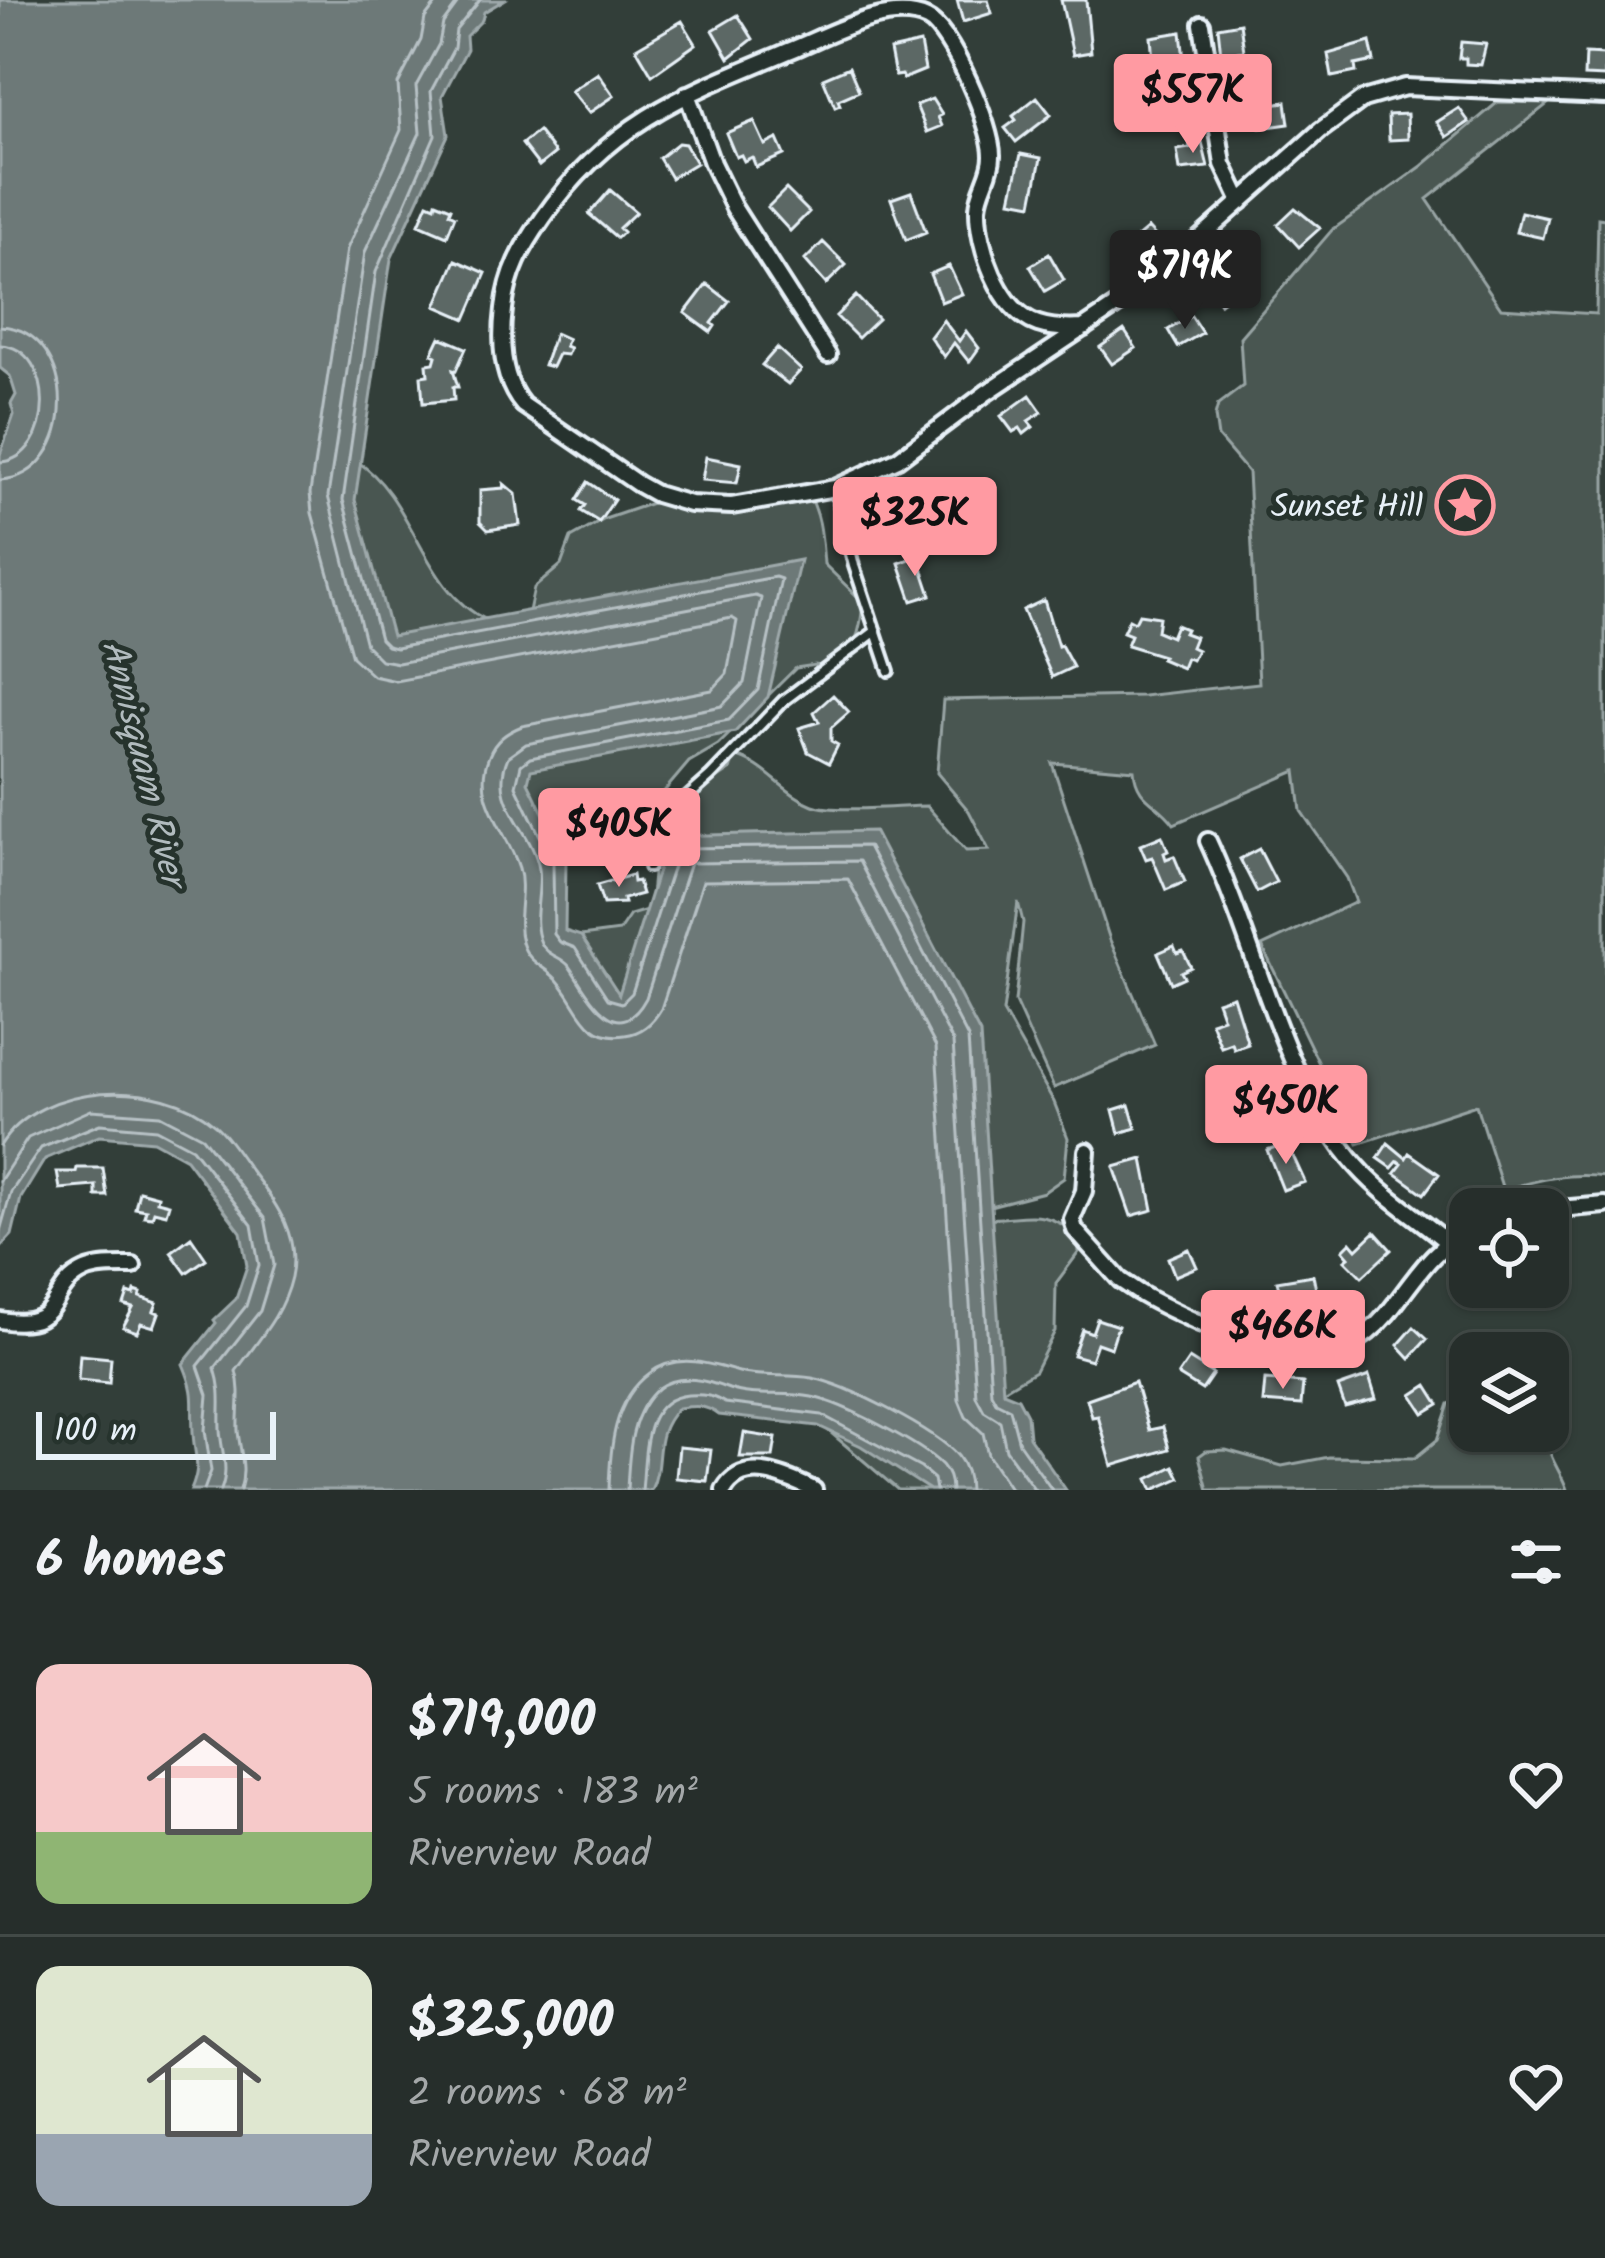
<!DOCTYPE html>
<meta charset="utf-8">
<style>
:root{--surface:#262e2b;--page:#323a37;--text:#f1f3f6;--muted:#a4a8a9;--line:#424a47;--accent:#ff9aa2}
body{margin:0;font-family:Kalam,sans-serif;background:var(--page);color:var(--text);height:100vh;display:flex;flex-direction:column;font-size:45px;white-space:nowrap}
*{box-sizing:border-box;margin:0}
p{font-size:39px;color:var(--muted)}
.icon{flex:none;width:66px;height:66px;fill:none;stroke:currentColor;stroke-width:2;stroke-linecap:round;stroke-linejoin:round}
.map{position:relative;height:1490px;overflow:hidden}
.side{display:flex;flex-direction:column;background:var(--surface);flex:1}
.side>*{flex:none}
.tools{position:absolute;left:1449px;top:1188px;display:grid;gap:24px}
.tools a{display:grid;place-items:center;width:120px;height:120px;border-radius:24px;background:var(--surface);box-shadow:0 3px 9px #0004,0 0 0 3px var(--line);font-size:60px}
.scale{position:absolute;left:36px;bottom:30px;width:240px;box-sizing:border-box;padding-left:12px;border:6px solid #e8f1f8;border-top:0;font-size:33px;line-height:42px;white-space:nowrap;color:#e8f1f8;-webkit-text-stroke:9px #26332d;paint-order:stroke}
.price{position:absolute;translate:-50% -102px;padding:0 27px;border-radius:12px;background:var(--accent);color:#111;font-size:39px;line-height:78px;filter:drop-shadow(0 3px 6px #0008)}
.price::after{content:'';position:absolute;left:50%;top:72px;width:36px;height:27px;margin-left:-18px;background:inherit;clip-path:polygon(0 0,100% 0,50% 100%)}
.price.current{background:#222;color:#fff}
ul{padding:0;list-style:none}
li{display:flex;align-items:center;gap:36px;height:300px;padding:0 36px}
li+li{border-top:3px solid var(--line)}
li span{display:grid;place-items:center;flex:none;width:336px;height:240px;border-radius:24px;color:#555}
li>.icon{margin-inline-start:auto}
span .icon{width:144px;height:144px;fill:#fffc;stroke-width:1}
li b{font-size:51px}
h2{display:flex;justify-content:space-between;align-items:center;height:144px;padding:0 36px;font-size:51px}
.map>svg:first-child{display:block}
.green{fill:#495651;stroke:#98a4a4;stroke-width:3}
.water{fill:#6d7978;stroke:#9ea9ab;stroke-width:3}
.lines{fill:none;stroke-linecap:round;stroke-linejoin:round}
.shore{stroke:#b7c1c5;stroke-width:3}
.building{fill:#5c6865;stroke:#e8f1f8;stroke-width:3}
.lane-casing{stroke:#e8f1f8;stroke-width:16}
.street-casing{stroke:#e8f1f8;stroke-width:22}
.lane{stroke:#26332d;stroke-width:8}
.street{stroke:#26332d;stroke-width:14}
.labels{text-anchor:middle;stroke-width:10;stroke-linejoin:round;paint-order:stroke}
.poi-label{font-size:33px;fill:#e8f1f8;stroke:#26332d;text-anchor:end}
.water-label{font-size:36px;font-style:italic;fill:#b1bbbe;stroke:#26332d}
</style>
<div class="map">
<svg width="1605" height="1490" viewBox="0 0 1605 1490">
<rect width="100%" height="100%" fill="#323e39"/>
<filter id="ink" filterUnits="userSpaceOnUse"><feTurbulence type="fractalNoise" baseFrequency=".00833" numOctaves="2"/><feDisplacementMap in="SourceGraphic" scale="24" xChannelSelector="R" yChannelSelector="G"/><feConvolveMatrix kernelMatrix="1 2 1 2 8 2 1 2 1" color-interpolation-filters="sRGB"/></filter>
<g filter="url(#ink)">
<path class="green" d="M1498,102L1549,103L1427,199L1501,308L1596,314L1598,218L1605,219V1177C1569,1172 1537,1180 1503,1190L1476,1105L1358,1144L1262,946L1356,902L1347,878L1301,811L1296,771L1174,824C1159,802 1136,800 1134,770L1052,763L1110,940L1155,1045L1054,1088L1015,1002L1023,922L1018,902L1003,1012L1054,1102L1068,1138L1064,1178L1044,1192L963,1213C1011,1230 1035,1197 1078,1236L1079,1252L1056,1283L1055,1331L1035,1371L1003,1390L996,1386L1036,1490H898L817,1421L581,936L619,931L630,915L650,909L656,839L683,802L730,770L734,756C766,764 782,793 813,805C834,813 901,806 927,806L966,851L989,850L969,811L937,773L943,700L1143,696L1259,683L1248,472L1218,437L1215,416L1218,405L1243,386L1240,337L1332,230L1422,166Z
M355,460C416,498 420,589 487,620C498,625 513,627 525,630L534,588L561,565L571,538L605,519L652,503L700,496L736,502L805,488C821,512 822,537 824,564L863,602C861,631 856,650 832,669L815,665L796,668L718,745L689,762L661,795L640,809L615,814L596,835L566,860L553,849L406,643L379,627L347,471Z
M1548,1373C1578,1409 1544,1413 1548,1445C1550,1460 1563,1475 1567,1490H1208L1199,1456L1206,1451L1226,1450L1282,1466L1329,1457L1415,1458L1437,1440L1449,1404L1470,1396V1431H1548Z"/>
<path class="water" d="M0,0H504L484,12L482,20L466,36L467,49L442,96L448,135L391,259L355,500L392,636L800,560L768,697L735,732L531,770L528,782L566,860L565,931L581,936L619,994L669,836L874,831L980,1034L1003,1392L1018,1398L1027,1415L1029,1437L1066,1490H930L861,1446L818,1426L719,1415C705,1404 694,1406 678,1408C650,1437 665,1462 651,1490H191C202,1464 194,1458 193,1432C191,1399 197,1397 183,1364L216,1323L214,1320L236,1299L247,1266L241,1232L186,1159L153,1141L99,1136L45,1159L21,1198L12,1235L0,1248V455L14,415L11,404L16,395L10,376L0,368Z"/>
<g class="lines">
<path class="shore" d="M439,0L425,18L421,40L398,84L401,130L347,249L310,493L312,513L352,657L373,676L396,681L732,618L737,621L727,674L712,690L522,726C507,732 495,740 489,756C471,799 507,829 519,868C526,891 515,918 522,942C527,960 539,964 552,975C578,996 580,1042 625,1035C642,1033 653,1023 661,1009L703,881L848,879L936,1047L959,1400L966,1417L983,1433L988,1455L1011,1490
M460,0L443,23L439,44L416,86L420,133L365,252L328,496L366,645L381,660L398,663L755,596L761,598L744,683L722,706L526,744L508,757C488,804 532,827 539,869C542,892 531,921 541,943C547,956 561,956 569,966C586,990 616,1053 646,998L690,863L859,861L953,1042L976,1396L984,1411L1000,1421L1006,1450L1035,1490
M480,0L456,30L454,48L431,91L435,135L376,272L343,500L380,639L387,646L396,648L775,577L781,579L758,690L729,720L530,758L521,765L516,786L553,863L554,934L560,942L575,948L608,999L622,1003L632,993L679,848L868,846L968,1038L991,1393L996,1402L1010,1409L1019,1443L1052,1490
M0,326C82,330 79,477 0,480
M0,345C58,348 55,459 0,462
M0,1146C40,1081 160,1076 215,1125C231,1139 242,1160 255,1176C277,1204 300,1238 291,1277C282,1316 258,1340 236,1371C242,1392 237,1410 238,1431C240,1452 247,1468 240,1490
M0,1181L28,1138L91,1110L160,1115L202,1137L265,1218L274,1265L260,1311L215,1368C223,1394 219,1404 220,1429C221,1452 230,1467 221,1490
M0,1231L11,1192L41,1148L100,1124L156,1129L192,1148L252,1225L259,1265L246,1306L198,1366L208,1395L205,1430L211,1471L204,1490
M609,1490C610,1448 613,1400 650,1373C677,1352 711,1364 739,1372C763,1378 788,1374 812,1378C845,1384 936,1430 958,1456C966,1466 969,1477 969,1490
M627,1490C629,1455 629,1413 659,1388C680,1372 708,1381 729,1389C755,1398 786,1391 812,1397C842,1403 920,1443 942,1465C949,1473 951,1480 951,1490
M642,1490C646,1456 641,1399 688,1395C703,1394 712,1395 725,1403L822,1415L921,1468L934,1479L936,1490"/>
</g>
<path class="building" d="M957,0H988L992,13L963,22Z
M1061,0H1086L1091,52L1073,55Z
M738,15L753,39L729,58L713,30Z
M682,21L696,44L652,75L636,48Z
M1240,23L1244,51L1221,55L1218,27Z
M1181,32L1186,79L1155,83L1151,37Z
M1370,42L1374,61L1355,65L1356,72L1332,77L1328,54Z
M1461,42L1486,44L1481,65L1466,64V58H1459Z
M920,43L925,70L903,79L902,75L895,76L890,50Z
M1585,54L1605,55V77L1584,76Z
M849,67L859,91L838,100L840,105L835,107L823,78Z
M598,73L614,96L589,113L571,91Z
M1037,97L1051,115L1016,142L1005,128L1016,120L1013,116Z
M932,99L942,115L938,117L942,126L927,132L916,105Z
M1286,102L1289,124L1260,128L1256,106Z
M1459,108L1469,122L1447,137L1437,122Z
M1407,114L1408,139L1389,140L1388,115Z
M754,121L765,145L777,139L784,155L756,167L752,157L744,161L741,155L736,157L726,133Z
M538,131L555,153L539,166L522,144Z
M1201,138L1208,167L1180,170L1177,150L1190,148L1189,140Z
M678,143L685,144L696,163L671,178L659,158Z
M1021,154L1041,158L1032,204L1011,200Z
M786,189L809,212L790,231L768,207Z
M610,190L636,212L619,228L623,232L617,238L589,214Z
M911,192L926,232L906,240L891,199Z
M436,202L451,208L449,213L455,216L447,236L419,224L428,203L435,206Z
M1295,208L1320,228L1299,247L1278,224Z
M1521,212L1548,218L1543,238L1516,232Z
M1148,228L1161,242L1148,253L1141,245L1136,249L1130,243Z
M823,242L846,265L826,284L805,260Z
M1229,250L1252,279L1220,303L1199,271Z
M1049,254L1064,280L1045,291L1030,266Z
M456,260L486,273L466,319L436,306Z
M949,266L962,294L941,302L930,274Z
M707,284L729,301L712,323L715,326L711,332L685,313Z
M856,296L878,319L858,338L836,316Z
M1191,316L1202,333L1178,347L1168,330Z
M943,320L959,341L966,331L979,348L969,362L954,343L944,357L930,337Z
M1124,330L1136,348L1112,364L1100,347Z
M555,333L568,339L565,346L570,348L567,355L558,354L552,367L544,365Z
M440,337L466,348L456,371L453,370L458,387H453L454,400L423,403L421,376L428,375L427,364L434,363L436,356L432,354Z
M777,348L801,370L788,384L762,365Z
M1030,395L1042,412L1028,421L1033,427L1024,434L1020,428L1013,432L1001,416Z
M706,457L741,464L737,483L702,480Z
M588,482L614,500L599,522L581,511L585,505L577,500Z
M504,484L516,494L520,525L488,530L480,522V490L504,488Z
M918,556L931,595L912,601L899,563Z
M1044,600L1058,646L1061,645L1073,667L1052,677L1023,610Z
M1139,614L1159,617L1157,631L1171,637L1176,625L1186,629L1184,633L1195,637L1191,647L1197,650L1192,660L1186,658L1182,668L1161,659L1163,656L1127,645L1131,635L1123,632L1129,619L1135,622Z
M833,695L849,712L831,728V741L838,745L829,763L808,752L799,728L819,722L814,712Z
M1162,836L1168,851L1164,853L1166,859L1174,856L1185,882L1166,890L1152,857L1146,859L1140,845Z
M1259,849L1276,882L1257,892L1240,859Z
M632,875L633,882L638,881L642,894L623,899L624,903L603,904L597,885Z
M1174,946L1177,953L1183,951L1191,967L1181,972L1184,977L1171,983L1158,953Z
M1233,996L1248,1044L1234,1049L1232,1043L1221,1047L1211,1022L1223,1018L1217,1001Z
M1267,1069L1289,1115L1268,1125L1247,1079Z
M1129,1105L1136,1128L1119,1133L1113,1110Z
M1287,1143L1305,1182L1283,1190L1267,1150Z
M1388,1143L1406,1158L1409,1153L1439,1174L1424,1194L1395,1173L1402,1164L1398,1161L1392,1168L1378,1158Z
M1143,1159L1153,1210L1131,1216L1114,1167Z
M77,1168H103L107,1196H96V1186L60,1189L57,1172H76Z
M139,1191L158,1196L157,1201L169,1204L166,1214L154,1211L152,1217L144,1216L146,1210L135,1208Z
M1375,1232L1391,1250L1362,1277L1345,1260L1349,1257L1343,1250L1351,1242L1357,1249Z
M191,1237L206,1259L186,1273L171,1252Z
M1189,1249L1197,1267L1175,1276L1168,1258Z
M1467,1261L1471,1287L1464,1295L1449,1282Z
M1313,1275L1317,1295L1282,1303L1277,1281Z
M135,1291L141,1293L140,1297L157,1303L154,1311L159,1313L154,1327L141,1323L137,1332L123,1327L133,1308L124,1305L128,1293L134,1295Z
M1097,1319L1118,1326L1111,1348L1097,1343L1091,1360L1073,1355L1082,1329L1092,1333Z
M1414,1327L1427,1339L1410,1358L1398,1345Z
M80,1355L111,1358L109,1383L78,1380Z
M1189,1359L1213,1374L1202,1390L1178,1375Z
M1369,1376L1376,1399L1345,1407L1338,1387Z
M1265,1380L1303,1383L1301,1405L1263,1402Z
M1135,1382L1149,1430L1163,1427L1169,1449L1112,1466L1098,1416L1092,1417L1087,1399Z
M1427,1385L1439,1404L1424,1413L1412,1395Z
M744,1433L776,1438L773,1457H740Z
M679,1447L711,1450L707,1481L676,1478Z
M1174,1466L1180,1478L1153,1490L1148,1479Z"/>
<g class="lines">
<g class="lane-casing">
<path id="lane" d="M835,489L854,566L889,671
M649,867L650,839L656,825L710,777L783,701L876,631"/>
</g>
<g class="street-casing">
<path id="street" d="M1202,24L1223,164L1241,202
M687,94L712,163L734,208L828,355
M1084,328C1069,329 1053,329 1038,324C999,311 977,245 978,208C979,189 992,174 992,156C993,128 951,30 927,19C890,1 830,34 796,48C690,92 611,120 543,218C522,248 508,272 504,309C500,341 501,379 523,405L638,484L656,494L690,504L732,506L835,488L898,459L986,393L1146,286L1321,130L1363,99L1405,87L1605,96
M1208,841C1256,943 1279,1071 1350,1158C1378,1193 1414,1214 1447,1242
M1087,1151L1084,1191L1072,1219L1075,1230L1120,1280L1138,1292C1159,1305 1182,1315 1204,1325C1269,1356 1333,1378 1387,1314C1412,1284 1432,1246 1470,1230
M1548,1210L1605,1205
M0,1320C65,1331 45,1289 85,1271C99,1265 118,1266 133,1266
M724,1490C744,1456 787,1477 814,1490"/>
</g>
<use href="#lane" class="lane"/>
<use href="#street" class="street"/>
</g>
</g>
<defs>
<g id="sight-ring" transform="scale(3)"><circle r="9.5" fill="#26332d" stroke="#ff9aa2" stroke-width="1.5"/><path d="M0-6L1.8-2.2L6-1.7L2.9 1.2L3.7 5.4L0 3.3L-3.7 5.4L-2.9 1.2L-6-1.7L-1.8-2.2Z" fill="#ff9aa2"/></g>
</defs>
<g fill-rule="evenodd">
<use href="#sight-ring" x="1465" y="505"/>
</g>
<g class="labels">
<g class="poi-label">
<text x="1423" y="517">Sunset Hill</text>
</g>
<g class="water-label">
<text transform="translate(145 762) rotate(76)" y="13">Annisquam River</text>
</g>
</g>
</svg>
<div class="tools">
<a><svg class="icon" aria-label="locate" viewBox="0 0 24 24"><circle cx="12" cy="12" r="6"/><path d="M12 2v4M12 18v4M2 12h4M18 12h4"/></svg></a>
<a><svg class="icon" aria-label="layers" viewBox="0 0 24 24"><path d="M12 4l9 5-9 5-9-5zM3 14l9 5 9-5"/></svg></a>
</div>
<div class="scale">100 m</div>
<b class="price" style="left:1193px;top:156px">$557K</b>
<b class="price current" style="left:1185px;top:332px">$719K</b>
<b class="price" style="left:915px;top:579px">$325K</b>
<b class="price" style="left:619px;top:890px">$405K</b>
<b class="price" style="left:1286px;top:1167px">$450K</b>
<b class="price" style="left:1283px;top:1392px">$466K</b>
</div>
<section class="side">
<h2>6 homes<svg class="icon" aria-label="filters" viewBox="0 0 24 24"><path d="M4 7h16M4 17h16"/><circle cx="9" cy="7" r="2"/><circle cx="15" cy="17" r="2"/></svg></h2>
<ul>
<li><span style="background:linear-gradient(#f6c9c9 70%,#8fb573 0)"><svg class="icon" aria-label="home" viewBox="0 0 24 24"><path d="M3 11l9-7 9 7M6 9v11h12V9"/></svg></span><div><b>$719,000</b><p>5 rooms · 183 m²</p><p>Riverview Road</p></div><svg class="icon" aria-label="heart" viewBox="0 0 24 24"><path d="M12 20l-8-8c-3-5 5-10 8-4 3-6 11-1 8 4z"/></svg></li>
<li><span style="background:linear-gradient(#dfe7d0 70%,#9aa5b1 0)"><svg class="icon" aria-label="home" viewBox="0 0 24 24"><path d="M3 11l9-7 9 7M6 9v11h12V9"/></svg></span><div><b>$325,000</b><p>2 rooms · 68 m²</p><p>Riverview Road</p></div><svg class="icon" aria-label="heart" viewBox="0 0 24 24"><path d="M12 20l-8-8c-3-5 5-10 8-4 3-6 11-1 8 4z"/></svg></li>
</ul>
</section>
